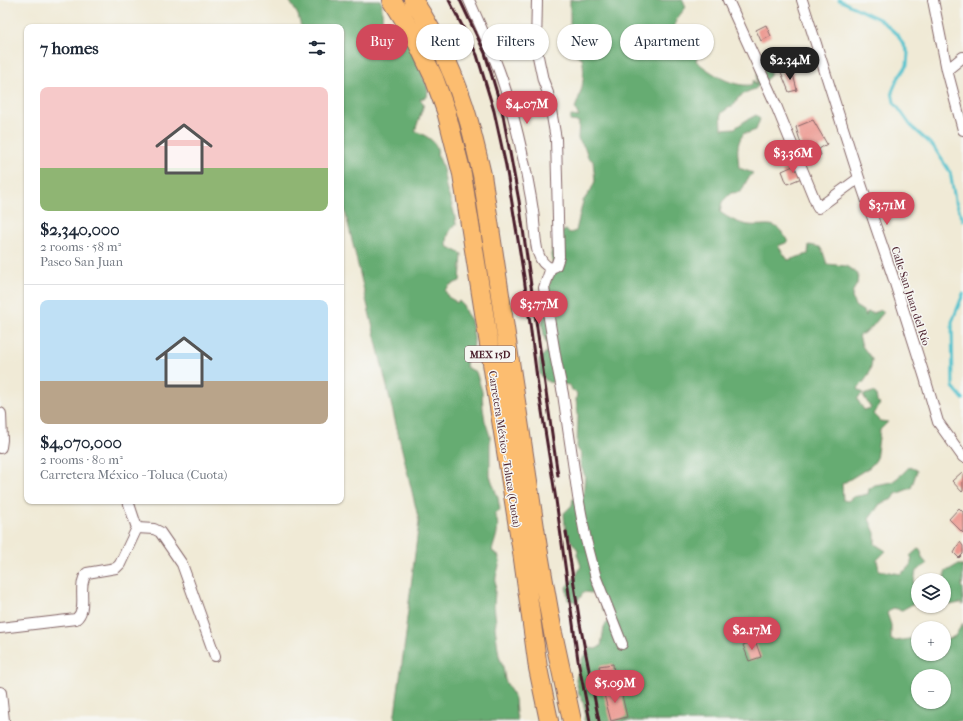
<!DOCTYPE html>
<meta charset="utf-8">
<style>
:root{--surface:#fff;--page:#f6f6f7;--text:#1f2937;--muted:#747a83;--line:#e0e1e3;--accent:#d1495b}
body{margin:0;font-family:"IM FELL French Canon",serif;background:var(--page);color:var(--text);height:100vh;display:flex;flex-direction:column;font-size:15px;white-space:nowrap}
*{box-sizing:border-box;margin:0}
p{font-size:13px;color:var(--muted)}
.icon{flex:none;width:22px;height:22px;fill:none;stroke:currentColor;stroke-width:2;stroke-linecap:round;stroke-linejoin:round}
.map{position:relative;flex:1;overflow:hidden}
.drawer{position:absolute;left:24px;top:24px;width:320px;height:480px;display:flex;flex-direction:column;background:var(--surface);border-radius:8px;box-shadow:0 1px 3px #0004}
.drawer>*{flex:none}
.banner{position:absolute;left:356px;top:24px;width:380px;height:36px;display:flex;gap:8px}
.tools{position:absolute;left:911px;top:573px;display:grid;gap:8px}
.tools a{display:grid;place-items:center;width:40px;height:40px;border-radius:50%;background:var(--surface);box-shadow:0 1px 3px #0004;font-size:20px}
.price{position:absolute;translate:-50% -34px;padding:0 9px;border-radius:14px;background:var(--accent);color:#fff;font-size:13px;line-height:26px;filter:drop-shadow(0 1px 2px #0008)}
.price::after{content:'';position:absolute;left:50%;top:24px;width:12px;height:9px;margin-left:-6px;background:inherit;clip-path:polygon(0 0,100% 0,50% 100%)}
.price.current{background:#222;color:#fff}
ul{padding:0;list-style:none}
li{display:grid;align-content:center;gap:8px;height:212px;padding:0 16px}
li+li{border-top:1px solid var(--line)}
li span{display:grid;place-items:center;height:124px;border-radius:8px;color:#555}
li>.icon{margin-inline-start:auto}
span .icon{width:72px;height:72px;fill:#fffc;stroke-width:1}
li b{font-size:17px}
h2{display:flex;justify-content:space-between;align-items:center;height:48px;padding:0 16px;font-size:17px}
.pill{padding:0 14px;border-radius:18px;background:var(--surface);box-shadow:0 1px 3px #0004;font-size:14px;line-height:36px}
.pill.current{background:var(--accent);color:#fff}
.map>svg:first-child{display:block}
.forest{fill:#66ac72;stroke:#58664e;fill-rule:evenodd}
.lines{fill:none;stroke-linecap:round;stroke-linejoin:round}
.stream{stroke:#57c3ce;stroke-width:3}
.building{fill:#ec9890}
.minor-casing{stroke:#846667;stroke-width:12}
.tertiary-casing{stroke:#846667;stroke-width:14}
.motorway-casing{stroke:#846667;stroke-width:20}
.minor{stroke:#fff;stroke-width:10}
.tertiary{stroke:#fff;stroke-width:12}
.motorway{stroke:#fcbd6f;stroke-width:18}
.rail{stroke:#4a1f2b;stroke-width:3}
.labels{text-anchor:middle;stroke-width:3;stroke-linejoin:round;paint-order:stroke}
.shield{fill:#f6f6f2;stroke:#7e6067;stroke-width:1}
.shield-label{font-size:10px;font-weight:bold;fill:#4a1f2b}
.street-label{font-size:11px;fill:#4a1f2b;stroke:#f6f6f2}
</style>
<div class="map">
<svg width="963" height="721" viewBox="0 0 963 721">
<rect width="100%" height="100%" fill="#f6f6f2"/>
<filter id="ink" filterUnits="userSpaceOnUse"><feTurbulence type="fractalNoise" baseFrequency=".025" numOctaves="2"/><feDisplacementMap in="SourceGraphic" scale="8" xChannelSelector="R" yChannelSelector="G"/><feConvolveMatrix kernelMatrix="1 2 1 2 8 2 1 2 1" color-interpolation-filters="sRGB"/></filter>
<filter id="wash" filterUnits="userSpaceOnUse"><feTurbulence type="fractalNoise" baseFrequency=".012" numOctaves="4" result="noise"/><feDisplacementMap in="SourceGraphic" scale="16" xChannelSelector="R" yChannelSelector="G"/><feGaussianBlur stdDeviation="0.9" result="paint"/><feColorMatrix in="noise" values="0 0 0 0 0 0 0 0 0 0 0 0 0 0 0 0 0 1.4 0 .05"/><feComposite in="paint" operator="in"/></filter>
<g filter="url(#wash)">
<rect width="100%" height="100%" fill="#f0ead6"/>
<path class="forest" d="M289,0H380L382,4C381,9 383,13 382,19L388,26L402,28L427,85L428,90L427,97L420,99L424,104L415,131C425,135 440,142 437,155C444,164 444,179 447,191C451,202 455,213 456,225C448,230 447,238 447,246L462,254L460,281L450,285L445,290L448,297L455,301L456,303L459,301L463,305L466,313L471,320L474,338L473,359L467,352L466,367L476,372L482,391L483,408L485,421L490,436V476L498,498L500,510L494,514C502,525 495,539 492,551L498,555L500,562L496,577L494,606L496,622L495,627L499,656L503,667L505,680L515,699L516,714L518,721H394L407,627L406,626L419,521L341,194V27H301L298,15Z
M570,0H683L686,7L676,20L674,30L697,36L699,53L696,61C711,73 731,87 751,85L754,80L756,86L758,69L756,61L763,55C770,60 771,68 770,76L755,89L747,92L738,98L735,104L721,113L722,129L735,128L745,121L756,115L760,119L756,130L748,133H744C735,145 738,153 739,168L753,173L747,180L741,192L731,193L722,202L720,212C728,218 739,224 749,225C769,227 776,218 788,242L778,246L788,260L808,254L809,245L820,247L823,252L827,264L846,266L858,274L857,284L853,291L852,297L855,306L863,311L866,316L867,312L873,313L882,310L884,312L871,328L859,336L862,346L872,359C871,372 867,380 857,389L863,393L857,399L864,410L871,408L863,395L873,392L876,394L877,401L880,404L873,414L880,421L888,422L880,430L876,460L870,467L842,484L843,500L848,501L853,497L868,494L869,489L875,485L892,482L901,475L910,466L917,471L911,488L896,494L893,499L880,504L869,519L875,533V544L886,551L877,560L879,570L900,574L910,567L912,558L910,556L919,548L921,551L922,558L927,564L916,571L913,587L918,593V601L902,610L893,608L887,613L891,625V640L896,641L915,638L918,645V654H944V641L955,636L963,623V721H584L585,710L582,698L579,694L576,679L583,657L587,654L588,648L596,649L601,646L604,627L612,615L603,610L599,597L592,593L584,592L577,602L568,600L566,587L576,576L581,566L577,554L578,550C566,535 565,532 564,513L572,505L573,499L583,498L585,476L580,463L582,455L577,448L578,414L576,400L577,393L571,389V387L569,385L548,382L540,375L539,360L547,351L548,345L545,340L542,324L549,301V286L554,269L551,255L555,237L565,230L570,233L576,231L583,201L591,190L595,181L593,161L588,157L585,148L578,139L579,122L570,121L571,116L579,117L575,108C582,91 586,76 582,58L566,49L570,32ZM918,676H944V702H918Z
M957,565H963V581L961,587L963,588V605L960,603L950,605L949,599L944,597L945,572Z"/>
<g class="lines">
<path class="stream" d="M839,0L881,20L898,35L908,53L907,65L897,80L892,92L894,102L911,126L933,146L950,172L955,200L963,220
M963,294L952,322L953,387L963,399"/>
</g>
<g id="blocks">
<path class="building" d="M766,25L771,36L761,41L756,30Z
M792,70L797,90L789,92L781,72Z
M813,120L827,144L819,149L821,155L812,159L808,149L803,151L796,127Z
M800,163L804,177L787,184L782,171Z
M962,472L963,474V491L962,492L952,481Z
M959,508L963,512V533L949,519Z
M960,542L963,546V554L959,558L954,553Z
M755,640L761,657L749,661L743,645Z
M613,664L615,684L602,685L599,666Z
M620,687L627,717L611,721L603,691Z"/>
</g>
</g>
<g filter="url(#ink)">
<use href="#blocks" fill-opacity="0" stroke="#846667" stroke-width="1"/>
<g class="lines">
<g class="minor-casing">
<path id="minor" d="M469,0C480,26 493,52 502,79C515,118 524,158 531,198C532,206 534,214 534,222C536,237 534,262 551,268
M537,0L536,47L543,80L548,93L556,139L559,257L556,266L551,268L544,288L556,360L563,394L578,497L586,540L596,578L622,644
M728,0L775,103L818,208L859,178
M802,0L859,178L893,277L925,378L938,422L963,457
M933,0L947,70L963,130
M947,70L963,57
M128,501L137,528
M0,628L76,619C89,609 76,586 87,573L116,568L120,564L137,528L154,529L160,532L182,564L215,656"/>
</g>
<g class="tertiary-casing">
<path id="tertiary" d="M0,414L1,440L0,447
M0,693L3,721"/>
</g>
<g class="motorway-casing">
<path id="motorway" d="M392,0L414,36L434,78L446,111L462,174L522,552L538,668L549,721
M413,0C438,38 457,79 469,122C474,140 478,158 482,175L538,548L553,633L572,721"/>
</g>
<use href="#minor" class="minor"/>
<use href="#tertiary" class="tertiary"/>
<use href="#motorway" class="motorway"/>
<path class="rail" d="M449,0L477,55L494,111L506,166L524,277L538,386L556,500L578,660L590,721
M460,0L485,53L502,110L519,201L558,476
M566,532L580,624L599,721"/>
</g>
</g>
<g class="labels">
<rect class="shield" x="465" y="346" width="50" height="16" rx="3"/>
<g class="shield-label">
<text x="490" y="358">MEX 15D</text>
</g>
<g class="street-label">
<text transform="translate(911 296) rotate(72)" y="4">Calle San Juan del Río</text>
<text transform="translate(505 449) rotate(81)" y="4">Carretera México - Toluca (Cuota)</text>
</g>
</g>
</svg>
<div class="tools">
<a><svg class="icon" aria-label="layers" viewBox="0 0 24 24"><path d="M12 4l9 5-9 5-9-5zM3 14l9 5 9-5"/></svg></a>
<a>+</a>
<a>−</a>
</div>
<b class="price current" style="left:790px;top:81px">$2.34M</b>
<b class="price" style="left:527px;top:125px">$4.07M</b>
<b class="price" style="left:793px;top:174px">$3.36M</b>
<b class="price" style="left:887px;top:226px">$3.71M</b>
<b class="price" style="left:539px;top:325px">$3.77M</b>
<b class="price" style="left:752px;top:651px">$2.17M</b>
<b class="price" style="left:615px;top:704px">$5.09M</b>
<div class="banner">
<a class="pill current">Buy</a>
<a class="pill">Rent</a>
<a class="pill">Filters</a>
<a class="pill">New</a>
<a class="pill">Apartment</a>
</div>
<section class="drawer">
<h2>7 homes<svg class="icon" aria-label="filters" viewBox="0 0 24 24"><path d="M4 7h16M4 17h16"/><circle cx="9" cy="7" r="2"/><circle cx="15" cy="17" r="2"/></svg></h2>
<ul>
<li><span style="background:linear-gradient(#f6c9c9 65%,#8fb573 0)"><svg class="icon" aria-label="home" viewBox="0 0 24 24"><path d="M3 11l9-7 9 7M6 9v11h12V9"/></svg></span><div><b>$2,340,000</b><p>2 rooms · 58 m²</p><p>Paseo San Juan</p></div></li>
<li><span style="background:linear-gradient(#bfe0f5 65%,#b9a48a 0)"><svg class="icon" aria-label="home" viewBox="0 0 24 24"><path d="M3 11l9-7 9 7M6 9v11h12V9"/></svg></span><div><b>$4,070,000</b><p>2 rooms · 80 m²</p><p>Carretera México - Toluca (Cuota)</p></div></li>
</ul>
</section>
</div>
